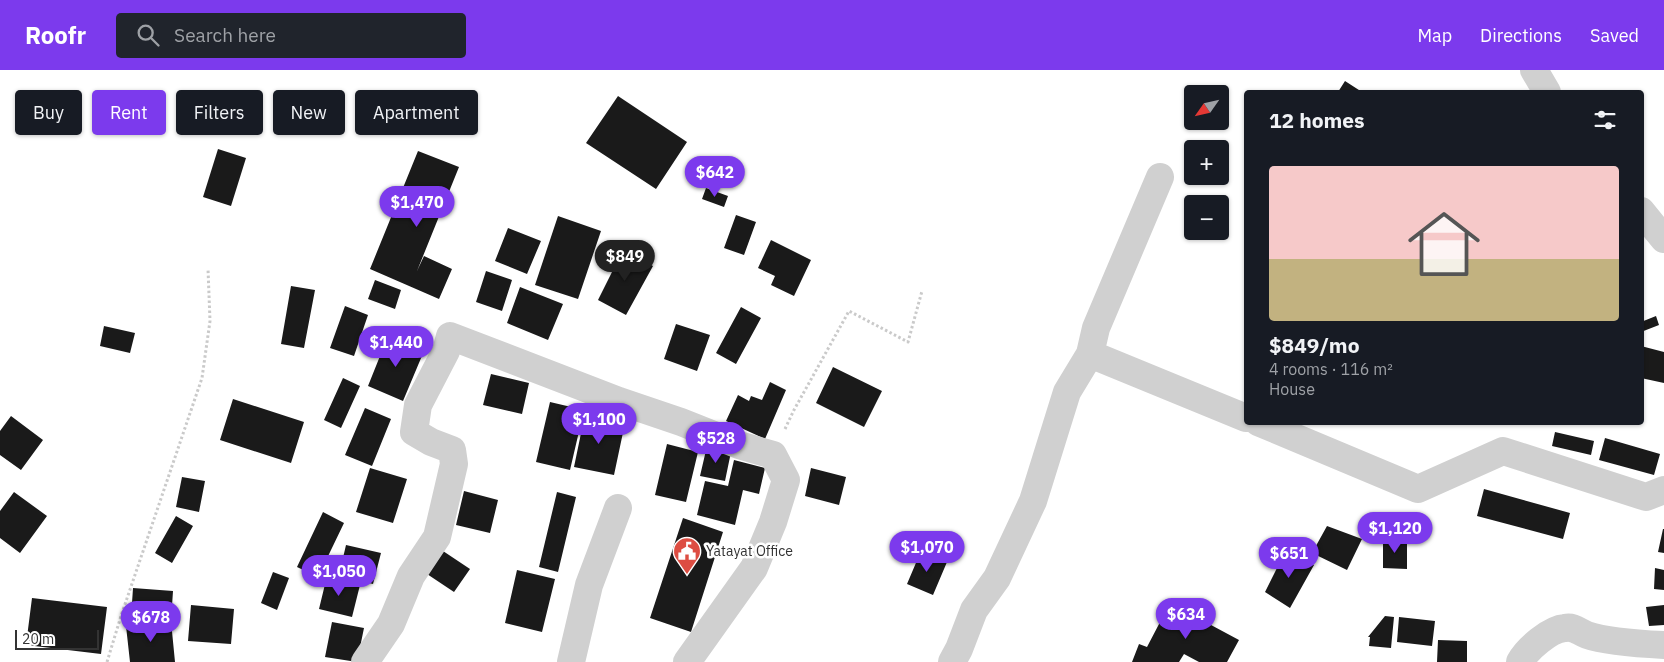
<!DOCTYPE html>
<meta charset="utf-8">
<style>
:root{--surface:#171b24;--page:#20242c;--text:#f1f3f6;--muted:#9ea1a6;--line:#363941;--accent:#7c3aed}
body{margin:0;font-family:"IBM Plex Sans",sans-serif;background:var(--page);color:var(--text);height:100vh;display:flex;flex-direction:column;font-size:19px;white-space:nowrap}
*{box-sizing:border-box;margin:0}
p{font-size:16px;color:var(--muted)}
.icon{flex:none;width:28px;height:28px;fill:none;stroke:currentColor;stroke-width:2;stroke-linecap:round;stroke-linejoin:round}
.map{position:relative;flex:1;overflow:hidden}
.panel{position:absolute;left:1244px;top:20px;width:400px;height:335px;display:flex;flex-direction:column;background:var(--surface);border-radius:5px;box-shadow:0 1px 4px #0004}
.panel>*{flex:none}
.hud{position:absolute;left:15px;top:20px;width:475px;height:45px;display:flex;gap:10px}
.needle{width:32px;rotate:236deg}
.buttons{position:absolute;left:1184px;top:15px;display:grid;gap:10px}
.buttons a{display:grid;place-items:center;width:45px;height:45px;border-radius:5px;background:var(--surface);box-shadow:0 1px 4px #0004;font-size:25px}
.scale{position:absolute;left:15px;bottom:12px;width:84px;box-sizing:border-box;padding-left:5px;border:2px solid #333;border-top:0;font-size:14px;line-height:18px;white-space:nowrap;color:#333;-webkit-text-stroke:4px #fff;paint-order:stroke}
.price{position:absolute;translate:-50% -42px;padding:0 11px;border-radius:18px;background:var(--accent);color:#fff;font-size:16px;line-height:32px;filter:drop-shadow(0 1px 2px #0008)}
.price::after{content:'';position:absolute;left:50%;top:30px;width:15px;height:11px;margin-left:-8px;background:inherit;clip-path:polygon(0 0,100% 0,50% 100%)}
.price.on{background:#222;color:#fff}
ul{padding:0;list-style:none}
li{display:grid;align-content:center;gap:10px;height:265px;padding:0 25px}
li+li{border-top:1px solid var(--line)}
li span{display:grid;place-items:center;height:155px;border-radius:5px;color:#555}
li>.icon{margin-inline-start:auto}
span .icon{width:90px;height:90px;fill:#fffc;stroke-width:1}
li b{font-size:21px}
h2{display:flex;justify-content:space-between;align-items:center;height:60px;padding:0 25px;font-size:21px}
.tag{padding:0 18px;border-radius:5px;background:var(--surface);box-shadow:0 1px 4px #0004;font-size:18px;line-height:45px}
.tag.on{background:var(--accent);color:#fff}
header{display:flex;align-items:center;gap:30px;box-sizing:border-box;height:70px;padding:0 25px;background:var(--accent);color:#fff}
header strong{font-size:24px}
nav{display:flex;gap:28px;margin-inline-start:auto;font-size:18px}
.search{width:350px;height:45px;background:var(--page);display:flex;align-items:center;gap:12px;box-sizing:border-box;padding:0 18px;border-radius:5px;color:var(--muted);font-size:19px}
.map>svg:first-child{display:block}
.building{fill:#1a1a1a}
.lines{fill:none;stroke-linecap:round;stroke-linejoin:round}
.path{stroke:#cacaca;stroke-width:3;stroke-dasharray:2.5 2.5;stroke-linecap:butt}
.minor{stroke:#d0d0d0;stroke-width:28}
.labels{text-anchor:middle;stroke-width:5;stroke-linejoin:round;paint-order:stroke}
.poi-label{font-size:14px;fill:#333;stroke:#fff;text-anchor:start}
</style>
<header>
<strong>Roofr</strong>
<div class="search"><svg class="icon" aria-label="search" viewBox="0 0 24 24"><circle cx="10" cy="10" r="6"/><path d="M15 15l6 6"/></svg>Search here</div>
<nav><a>Map</a><a>Directions</a><a>Saved</a></nav>
</header>
<div class="map">
<svg width="1664" height="592" viewBox="0 0 1664 592">
<rect width="100%" height="100%" fill="#fff"/>
<path class="building" d="M1345,11L1362,22H1338Z
M618,26L687,72L656,119L586,73Z
M218,79L246,88L231,136L203,127Z
M418,81L459,97L417,201L424,186L452,199L439,229L370,199Z
M706,118L728,126L724,137L702,129Z
M736,145L756,152L744,185L724,178Z
M558,146L601,161L578,229L535,215Z
M508,158L541,171L527,204L495,191Z
M771,170L811,190L794,226L771,215L775,206L758,198Z
M623,180L653,196L626,245L598,230Z
M486,201L512,210L502,241L476,232Z
M375,210L401,220L395,239L368,229Z
M291,216L315,220L304,278L281,274Z
M520,217L563,234L548,270L507,253Z
M345,236L368,245L354,286L330,278Z
M741,237L761,248L736,294L716,283Z
M1656,246L1659,255L1641,262V252Z
M676,254L710,265L697,301L664,289Z
M104,256L135,263L130,283L100,276Z
M388,266L424,281L403,331L368,316Z
M1641,276L1664,282V313L1641,308Z
M833,297L882,321L864,357L816,333Z
M491,304L529,313L522,344L483,335Z
M343,308L360,316L341,358L324,350Z
M770,312L786,320L765,369L726,351L738,325L749,331L751,326L762,330Z
M233,329L304,352L291,393L220,370Z
M550,332L584,340L570,400L536,392Z
M365,338L391,349L372,396L345,385Z
M585,344L625,353L614,405L574,397Z
M11,346L43,370L21,400L0,385V361Z
M1555,362L1594,371L1591,385L1552,376Z
M1605,368L1660,384L1654,405L1599,390Z
M667,374L698,382L686,432L655,425Z
M707,376L731,382L725,411L700,406Z
M734,390L765,398L759,424L743,420L735,455L697,445L705,411L728,416Z
M370,398L407,409L393,453L356,442Z
M811,398L846,407L839,435L805,426Z
M182,407L205,411L199,442L176,437Z
M1484,419L1570,443L1563,469L1477,446Z
M464,421L498,430L490,463L456,455Z
M14,422L47,446L20,483L0,468V441Z
M557,422L576,427L558,502L539,497Z
M323,442L344,453L318,507L297,497Z
M176,446L193,456L172,493L155,483Z
M683,448L723,462L691,562L650,548Z
M1327,456L1362,469L1347,500L1312,483Z
M1663,459H1664V483L1658,482Z
M1383,469H1407V499L1383,498Z
M346,475L381,483L373,514L339,505Z
M440,479L470,499L454,522L424,502Z
M1286,480L1314,495L1290,538L1265,522Z
M921,481L947,492L933,525L907,514Z
M1655,498L1664,500V520L1654,519Z
M517,500L555,509L542,562L505,553Z
M273,502L289,508L277,540L261,533Z
M327,506L360,515L352,547L319,539Z
M133,518L173,521L171,551L131,548Z
M32,528L107,537L101,584L26,575Z
M1170,533L1239,570L1227,592H1199L1184,584L1179,592H1132L1139,574L1147,577Z
M191,535L234,539L231,574L188,571Z
M1664,535V555L1649,556L1646,537Z
M1385,546L1394,547L1391,578L1369,576L1370,567H1368Z
M1399,547L1435,551L1432,576L1397,572Z
M171,551L175,592H130L126,556Z
M332,552L364,558L357,592L325,587Z
M1438,570L1467,571V592H1437Z"/>
<g class="lines">
<path class="path" d="M785,359L794,340L849,241L908,272L922,221
M107,592L121,546L202,308L210,251L208,199"/>
<path class="minor" d="M1534,0L1547,22
M1641,141L1664,169
M1090,284L1096,258L1160,107
M1258,352L1418,419L1503,381L1646,427L1664,420
M365,592L391,554L411,506L437,467L454,394L452,380L431,372L414,362L418,335L446,281L450,266L619,331L681,352L739,375L773,385L786,410L773,452L754,498L687,592
M571,592L589,515L618,438
M952,592L959,579L974,540L997,508L1033,431L1067,322L1090,284L1246,348
M1520,592C1527,579 1550,559 1565,558C1574,556 1579,562 1587,565C1607,572 1643,574 1664,575"/>
</g>
<defs>
<g id="civic-pin" transform="scale(1.4375)"><path d="M0 17L-7.5 6A9.5 9.5 0 1 1 7.5 6Z" fill="#dd4d42" stroke="#fff"/><path d="M-.6-6.5H3V-4.5H.6V-3L4-1V1h2V6H-6V1h2V-1L-.6-3ZM-1.2 2.5V6h2.4V2.5Z" fill="#fff"/></g>
</defs>
<g fill-rule="evenodd">
<use href="#civic-pin" x="687" y="481"/>
</g>
<g class="labels">
<g class="poi-label">
<text x="706" y="486">Yatayat Office</text>
</g>
</g>
</svg>
<div class="buttons">
<a><svg class="needle" viewBox="-14 -14 28 28"><path d="M0-13l5 13h-10z" fill="#e53935"/><path d="M0 13l5-13h-10z" fill="#9ea1a6"/></svg></a>
<a>+</a>
<a>−</a>
</div>
<div class="scale">20 m</div>
<b class="price" style="left:715px;top:128px">$642</b>
<b class="price" style="left:417px;top:158px">$1,470</b>
<b class="price on" style="left:625px;top:212px">$849</b>
<b class="price" style="left:396px;top:298px">$1,440</b>
<b class="price" style="left:599px;top:375px">$1,100</b>
<b class="price" style="left:716px;top:394px">$528</b>
<b class="price" style="left:1395px;top:484px">$1,120</b>
<b class="price" style="left:927px;top:503px">$1,070</b>
<b class="price" style="left:1289px;top:509px">$651</b>
<b class="price" style="left:339px;top:527px">$1,050</b>
<b class="price" style="left:1186px;top:570px">$634</b>
<b class="price" style="left:151px;top:573px">$678</b>
<div class="hud">
<a class="tag">Buy</a>
<a class="tag on">Rent</a>
<a class="tag">Filters</a>
<a class="tag">New</a>
<a class="tag">Apartment</a>
</div>
<section class="panel">
<h2>12 homes<svg class="icon" aria-label="filters" viewBox="0 0 24 24"><path d="M4 7h16M4 17h16"/><circle cx="9" cy="7" r="2"/><circle cx="15" cy="17" r="2"/></svg></h2>
<ul>
<li><span style="background:linear-gradient(#f6c9c9 60%,#c2b280 0)"><svg class="icon" aria-label="home" viewBox="0 0 24 24"><path d="M3 11l9-7 9 7M6 9v11h12V9"/></svg></span><div><b>$849/mo</b><p>4 rooms · 116 m²</p><p>House</p></div></li>
</ul>
</section>
</div>
